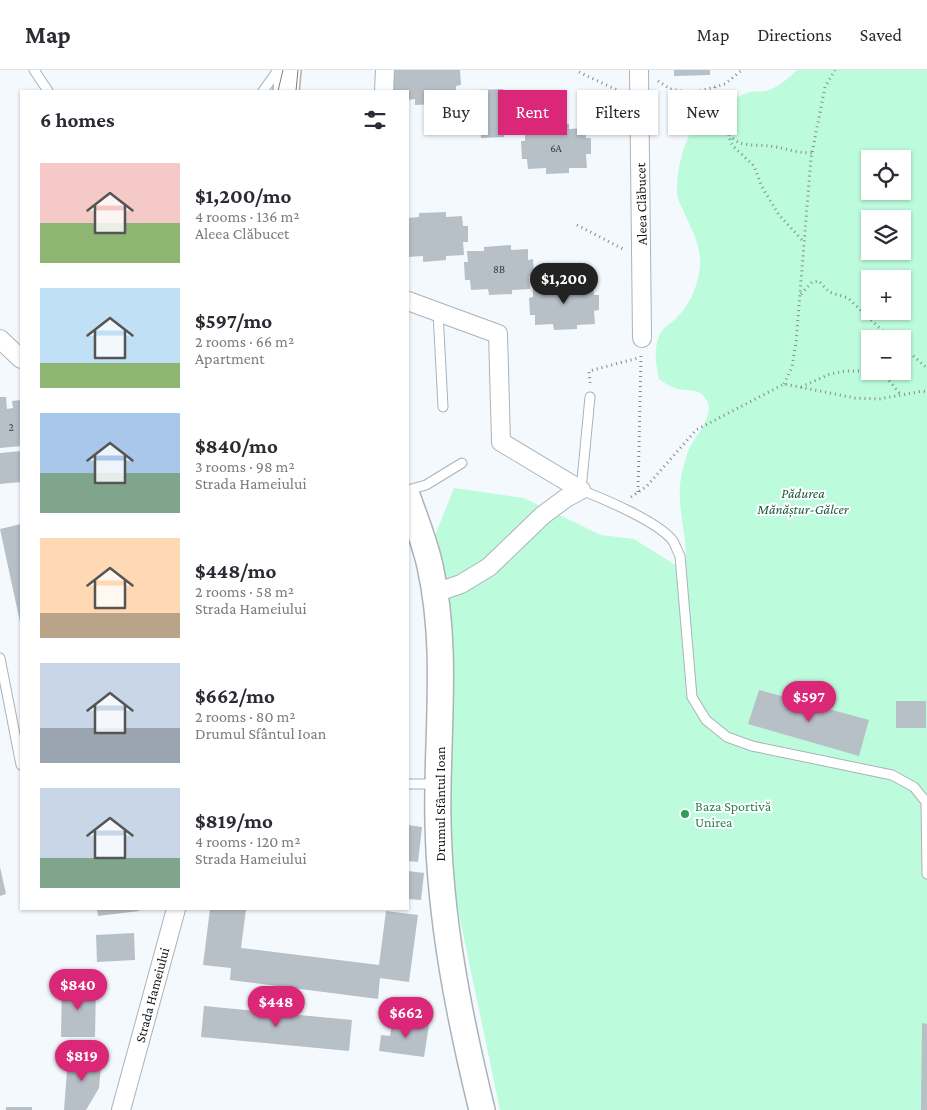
<!DOCTYPE html>
<meta charset="utf-8">
<style>
:root{--surface:#fff;--page:#f2f2f3;--text:#2b2b33;--muted:#7c7c81;--line:#e1e1e2;--accent:#db2777}
body{margin:0;font-family:"Crimson Pro",serif;background:var(--page);color:var(--text);height:100vh;display:flex;flex-direction:column;font-size:19px;white-space:nowrap}
*{box-sizing:border-box;margin:0}
p{font-size:16px;color:var(--muted)}
.icon{flex:none;width:28px;height:28px;fill:none;stroke:currentColor;stroke-width:2;stroke-linecap:round;stroke-linejoin:round}
.map{position:relative;flex:1;overflow:hidden}
.side{position:absolute;left:20px;top:20px;width:389px;height:820px;display:flex;flex-direction:column;background:var(--surface);border-radius:0px;box-shadow:0 1px 4px #0004}
.side>*{flex:none}
.banner{position:absolute;left:424px;top:20px;width:428px;height:45px;display:flex;gap:10px}
.tools{position:absolute;left:861px;top:80px;display:grid;gap:10px}
.tools a{display:grid;place-items:center;width:50px;height:50px;border-radius:0px;background:var(--surface);box-shadow:0 1px 4px #0004;font-size:25px}
.price{position:absolute;translate:-50% -42px;padding:0 11px;border-radius:18px;background:var(--accent);color:#fff;font-size:16px;line-height:32px;filter:drop-shadow(0 1px 2px #0008)}
.price::after{content:'';position:absolute;left:50%;top:30px;width:15px;height:11px;margin-left:-8px;background:inherit;clip-path:polygon(0 0,100% 0,50% 100%)}
.price.active{background:#222;color:#fff}
ul{padding:0;list-style:none}
li{display:flex;align-items:center;gap:15px;height:125px;padding:0 20px}
li span{display:grid;place-items:center;flex:none;width:140px;height:100px;border-radius:0px;color:#555}
li>.icon{margin-inline-start:auto}
span .icon{width:60px;height:60px;fill:#fffc;stroke-width:1}
li b{font-size:21px}
h2{display:flex;justify-content:space-between;align-items:center;height:60px;padding:0 20px;font-size:21px}
.chip{padding:0 18px;border-radius:0px;background:var(--surface);box-shadow:0 1px 4px #0004;font-size:18px;line-height:45px}
.chip.active{background:var(--accent);color:#fff}
header{display:flex;align-items:center;gap:30px;box-sizing:border-box;height:70px;padding:0 25px;background:var(--surface);border-bottom:1px solid var(--line)}
header strong{font-size:24px}
nav{display:flex;gap:28px;margin-inline-start:auto;font-size:18px}
.map>svg:first-child{display:block}
.green{fill:#bdfbdd;fill-rule:evenodd}
.building{fill:#b7bfc7}
.lines{fill:none;stroke-linecap:round;stroke-linejoin:round}
.service-casing{stroke:#aab2ba;stroke-width:11}
.minor-casing{stroke:#aab2ba;stroke-width:20}
.secondary-casing{stroke:#aab2ba;stroke-width:28}
.path{stroke:#85898d;stroke-width:3;stroke-dasharray:1 4;stroke-linecap:butt}
.service{stroke:#fff;stroke-width:9}
.minor{stroke:#fff;stroke-width:18}
.secondary{stroke:#fff;stroke-width:25}
.tram{stroke:#7a7d81;stroke-width:1}
.leisure-dot{fill:#2e9e5b;stroke:#fff;stroke-width:2}
.labels{text-anchor:middle;stroke-width:4;stroke-linejoin:round;paint-order:stroke}
.number-label{font-size:11px;fill:#3d4044}
.street-label{font-size:14px;fill:#141619;stroke:#fff}
.park-label{font-size:14px;font-style:italic;fill:#1b5c43;stroke:#fff}
.leisure-label{font-size:14px;fill:#27864d;stroke:#fff;text-anchor:start}
</style>
<header>
<strong>Map</strong>
<nav><a>Map</a><a>Directions</a><a>Saved</a></nav>
</header>
<div class="map">
<svg width="927" height="1040" viewBox="0 0 927 1040">
<rect width="100%" height="100%" fill="#f4f9fe"/>
<path class="green" d="M797,0H927V1040H500L456,830L431,657L430,478L454,418L524,428L601,465L634,469L685,501C690,461 671,434 685,392C686,387 688,382 690,377C696,365 713,347 708,333C701,315 684,323 672,317C668,315 663,312 659,309C656,295 653,278 660,264C664,256 674,252 679,245C689,235 695,221 698,208C704,185 696,167 686,147C684,141 680,135 678,129C674,111 683,66 698,54C709,45 737,25 750,22C755,21 761,22 766,21C777,18 789,8 797,0ZM870,89H902V121H870ZM870,149H902V181H870ZM870,209H902V241H870ZM870,269H902V301H870Z"/>
<path class="building" d="M394,0H460L461,15L456,16V29L438,30V34L415,35V29L408,30V21L391,20L390,3L395,2Z
M674,0H710V5L674,6Z
M503,19L504,23H520V33H525L526,49H521L522,62L504,63V67L481,68V63L463,64L462,53H457L456,36H460V25L477,24L476,20Z
M569,54V59L585,58L586,68H591V84H586L587,98H569V103L546,104V98L528,99L527,89H522L521,71H525V60L542,59V55Z
M446,142V147L462,146L463,156H468V172H463L464,185L446,186V190L423,192V186L408,187V148L419,147V143Z
M511,175V180L528,179V190L533,189L534,205L529,206L530,219L512,220V224L489,225L488,219L471,220L470,210H465L464,192H468L467,181H484V177Z
M576,211V215L593,214L594,225H599V240L594,241L595,254L577,255V259L554,260L553,254L535,255V245H530L529,228L533,227V217L550,216V212Z
M0,327H6L7,339L13,338L12,331L21,330V376L0,378Z
M21,381V412L0,414V383Z
M21,454V552H20L0,459Z
M759,620L869,650L859,686L748,654Z
M896,631H926V658H896Z
M408,755L422,757L418,792L408,791Z
M0,797L6,824L0,826Z
M408,801L424,803L421,830L408,829Z
M97,839H138L139,841L98,846Z
M210,839H246L241,878L379,895L386,841L418,845L409,912L380,908L378,929L230,910L231,898L203,895Z
M134,863L135,890L97,892L96,865Z
M62,914H96L95,967H61Z
M204,936L352,950L349,981L201,967Z
M393,950L429,955L424,987L379,981L381,965L390,966Z
M922,953L927,954V1040H921Z
M102,986L99,1018L86,1040H64L68,987Z
M6,1037H32V1040H6Z"/>
<g class="lines">
<g class="service-casing">
<path id="service" d="M34,0L48,21
M263,21L278,0
M438,242L443,337
M590,327L581,420C604,429 659,452 673,471C676,476 677,481 680,486L692,627L706,650L727,667L752,676L892,705L914,717L926,732L927,804
M408,420L426,415L462,393
M0,588L21,695
M408,714H436"/>
</g>
<g class="minor-casing">
<path id="minor" d="M639,0L642,268
M384,21L385,0
M408,231L498,264L501,372L581,420
M0,269L21,289
M435,523L461,514L489,497L543,445L566,428L581,420
M121,1040L176,839"/>
</g>
<g class="secondary-casing">
<path id="secondary" d="M286,21L288,0
M408,428C416,451 425,473 430,496C449,581 436,668 438,753C440,850 459,946 482,1040"/>
</g>
<path class="path" d="M579,2L621,22
M658,11L670,19L693,23L725,14L742,0
M715,17C716,31 724,66 738,72C747,76 760,75 770,76C784,78 797,83 812,83
M728,64L732,75L754,96L762,117L779,145L804,172
M577,155L623,179
M801,224L812,212L819,211L829,222L848,228L891,269
M902,276L927,298
M872,301L887,308L900,324
M590,313L589,301L638,288
M784,314L792,297L796,273L811,88L825,17L835,0
M801,317L830,304L845,301H870
M638,422L641,286
M631,427L647,416L696,360L784,314L855,328L879,329L923,321L927,322"/>
<use href="#service" class="service"/>
<use href="#minor" class="minor"/>
<use href="#secondary" class="secondary"/>
<path class="tram" d="M278,21L283,0
M296,21L298,0"/>
</g>
<circle class="leisure-dot" cx="685" cy="744" r="5"/>
<g class="labels">
<g class="number-label">
<text x="556" y="82">6A</text>
<text x="499" y="203">8B</text>
<text x="11" y="361">2</text>
</g>
<g class="street-label">
<text transform="translate(641 134) rotate(-91)" y="5">Aleea Clăbucet</text>
<text transform="translate(440 734) rotate(-90)" y="5">Drumul Sfântul Ioan</text>
<text transform="translate(152 925) rotate(-75)" y="5">Strada Hameiului</text>
</g>
<g class="park-label">
<text x="803" y="428">Pădurea<tspan x="803" dy="16">Mănăștur-Gălcer</tspan></text>
</g>
<g class="leisure-label">
<text x="695" y="741">Baza Sportivă<tspan x="695" dy="16">Unirea</tspan></text>
</g>
</g>
</svg>
<div class="tools">
<a><svg class="icon" aria-label="locate" viewBox="0 0 24 24"><circle cx="12" cy="12" r="6"/><path d="M12 2v4M12 18v4M2 12h4M18 12h4"/></svg></a>
<a><svg class="icon" aria-label="layers" viewBox="0 0 24 24"><path d="M12 4l9 5-9 5-9-5zM3 14l9 5 9-5"/></svg></a>
<a>+</a>
<a>−</a>
</div>
<b class="price active" style="left:564px;top:235px">$1,200</b>
<b class="price" style="left:809px;top:653px">$597</b>
<b class="price" style="left:78px;top:941px">$840</b>
<b class="price" style="left:276px;top:958px">$448</b>
<b class="price" style="left:406px;top:969px">$662</b>
<b class="price" style="left:82px;top:1012px">$819</b>
<div class="banner">
<a class="chip">Buy</a>
<a class="chip active">Rent</a>
<a class="chip">Filters</a>
<a class="chip">New</a>
</div>
<section class="side">
<h2>6 homes<svg class="icon" aria-label="filters" viewBox="0 0 24 24"><path d="M4 7h16M4 17h16"/><circle cx="9" cy="7" r="2"/><circle cx="15" cy="17" r="2"/></svg></h2>
<ul>
<li><span style="background:linear-gradient(#f6c9c9 60%,#8fb573 0)"><svg class="icon" aria-label="home" viewBox="0 0 24 24"><path d="M3 11l9-7 9 7M6 9v11h12V9"/></svg></span><div><b>$1,200/mo</b><p>4 rooms · 136 m²</p><p>Aleea Clăbucet</p></div></li>
<li><span style="background:linear-gradient(#bfe0f5 75%,#8fb573 0)"><svg class="icon" aria-label="home" viewBox="0 0 24 24"><path d="M3 11l9-7 9 7M6 9v11h12V9"/></svg></span><div><b>$597/mo</b><p>2 rooms · 66 m²</p><p>Apartment</p></div></li>
<li><span style="background:linear-gradient(#a9c7e8 60%,#7fa58c 0)"><svg class="icon" aria-label="home" viewBox="0 0 24 24"><path d="M3 11l9-7 9 7M6 9v11h12V9"/></svg></span><div><b>$840/mo</b><p>3 rooms · 98 m²</p><p>Strada Hameiului</p></div></li>
<li><span style="background:linear-gradient(#ffd9b3 75%,#b9a48a 0)"><svg class="icon" aria-label="home" viewBox="0 0 24 24"><path d="M3 11l9-7 9 7M6 9v11h12V9"/></svg></span><div><b>$448/mo</b><p>2 rooms · 58 m²</p><p>Strada Hameiului</p></div></li>
<li><span style="background:linear-gradient(#c9d6e8 65%,#9aa5b1 0)"><svg class="icon" aria-label="home" viewBox="0 0 24 24"><path d="M3 11l9-7 9 7M6 9v11h12V9"/></svg></span><div><b>$662/mo</b><p>2 rooms · 80 m²</p><p>Drumul Sfântul Ioan</p></div></li>
<li><span style="background:linear-gradient(#c9d6e8 70%,#7fa58c 0)"><svg class="icon" aria-label="home" viewBox="0 0 24 24"><path d="M3 11l9-7 9 7M6 9v11h12V9"/></svg></span><div><b>$819/mo</b><p>4 rooms · 120 m²</p><p>Strada Hameiului</p></div></li>
</ul>
</section>
</div>
